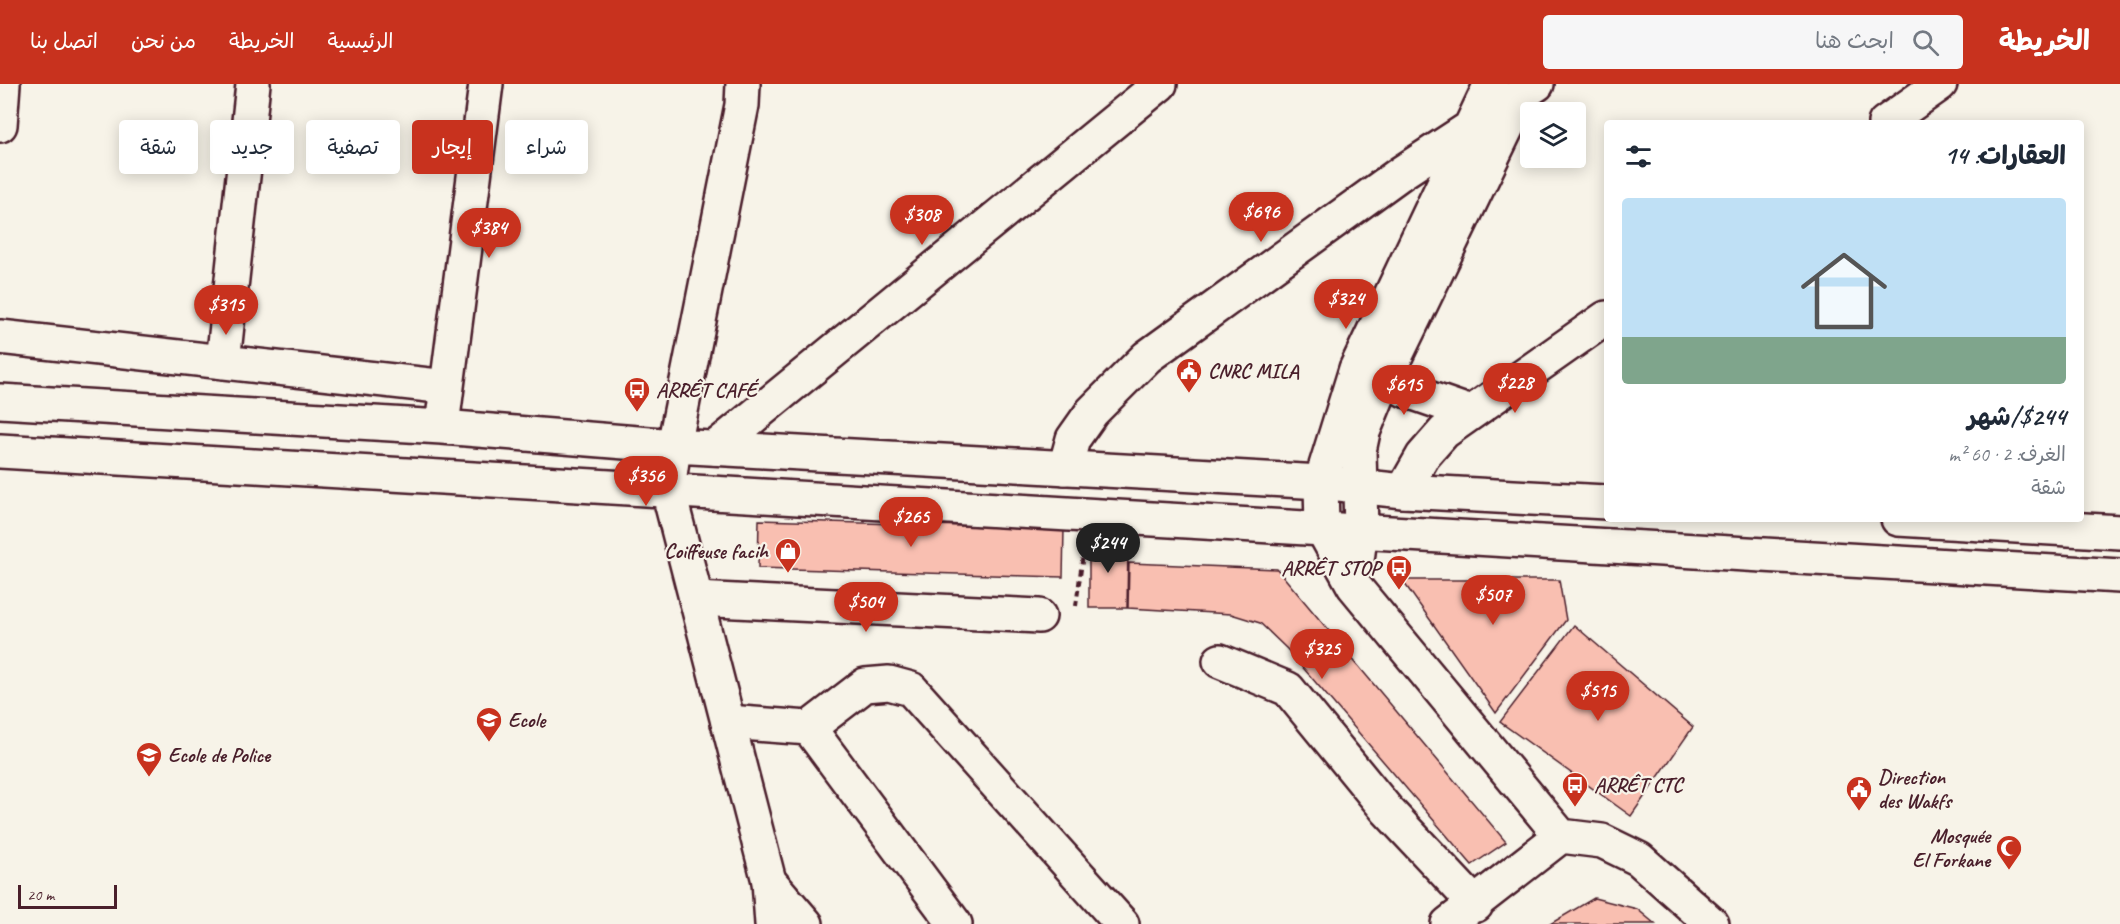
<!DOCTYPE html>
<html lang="ar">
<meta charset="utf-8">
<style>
:root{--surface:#fff;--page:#f6f6f7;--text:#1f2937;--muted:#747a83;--accent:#c8321e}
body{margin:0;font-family:Caveat,"Playpen Sans Arabic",sans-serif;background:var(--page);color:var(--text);direction:rtl;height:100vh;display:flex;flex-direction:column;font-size:22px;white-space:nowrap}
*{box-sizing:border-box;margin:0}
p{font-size:20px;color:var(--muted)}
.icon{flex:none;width:33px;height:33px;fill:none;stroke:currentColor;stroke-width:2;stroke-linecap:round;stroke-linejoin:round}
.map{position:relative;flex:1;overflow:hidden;direction:ltr}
.panel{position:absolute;left:1604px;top:36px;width:480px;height:402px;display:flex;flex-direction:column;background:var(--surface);border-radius:6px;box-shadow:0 3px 15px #0003;direction:rtl}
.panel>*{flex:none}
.top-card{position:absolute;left:18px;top:36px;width:570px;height:54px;direction:rtl;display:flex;gap:12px}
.tools{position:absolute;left:1520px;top:18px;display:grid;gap:12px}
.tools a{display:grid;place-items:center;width:66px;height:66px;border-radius:6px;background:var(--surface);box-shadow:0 3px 15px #0003;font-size:30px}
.scale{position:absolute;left:18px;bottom:15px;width:99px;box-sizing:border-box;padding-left:6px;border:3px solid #4a1f2b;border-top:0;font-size:16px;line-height:21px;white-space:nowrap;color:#4a1f2b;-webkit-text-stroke:4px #f7f3e8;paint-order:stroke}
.price{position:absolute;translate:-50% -51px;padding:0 14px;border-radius:21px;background:var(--accent);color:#fff;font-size:20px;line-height:39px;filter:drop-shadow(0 2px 3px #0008)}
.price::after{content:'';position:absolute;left:50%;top:36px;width:18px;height:14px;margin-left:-9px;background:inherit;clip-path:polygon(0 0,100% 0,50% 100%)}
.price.selected{background:#222;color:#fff}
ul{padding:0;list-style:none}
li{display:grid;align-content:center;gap:12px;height:318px;padding:0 18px}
li span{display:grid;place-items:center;height:186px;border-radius:6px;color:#555}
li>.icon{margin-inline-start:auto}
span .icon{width:108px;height:108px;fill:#fffc;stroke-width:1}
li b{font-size:26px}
h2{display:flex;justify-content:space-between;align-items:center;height:72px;padding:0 18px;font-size:26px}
.pill{padding:0 21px;border-radius:6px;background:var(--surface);box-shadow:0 3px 15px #0003;font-size:21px;line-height:54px}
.pill.selected{background:var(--accent);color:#fff}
header{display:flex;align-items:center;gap:36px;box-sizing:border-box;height:84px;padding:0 30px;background:var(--accent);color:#fff}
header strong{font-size:28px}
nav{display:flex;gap:33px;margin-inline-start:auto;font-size:21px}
.search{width:420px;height:54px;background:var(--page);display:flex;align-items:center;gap:15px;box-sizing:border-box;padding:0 21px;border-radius:6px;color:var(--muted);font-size:22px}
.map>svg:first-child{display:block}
.building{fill:#f9bfb1;stroke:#4a1f2b;stroke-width:1.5}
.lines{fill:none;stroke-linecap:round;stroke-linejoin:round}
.minor-casing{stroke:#4a1f2b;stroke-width:38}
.major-casing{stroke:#4a1f2b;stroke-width:38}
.path{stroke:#4a1f2b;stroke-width:4;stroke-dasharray:6 4.5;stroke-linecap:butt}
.minor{stroke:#f7f3e8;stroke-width:33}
.major{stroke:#f7f3e8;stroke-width:33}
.labels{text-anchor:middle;stroke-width:4.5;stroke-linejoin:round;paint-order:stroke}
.poi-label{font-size:21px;font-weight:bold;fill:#4a1f2b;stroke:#f7f3e8;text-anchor:start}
</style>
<header>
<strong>الخريطة</strong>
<div class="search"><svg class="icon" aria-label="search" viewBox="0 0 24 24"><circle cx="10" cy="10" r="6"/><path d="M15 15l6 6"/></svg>ابحث هنا</div>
<nav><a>الرئيسية</a><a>الخريطة</a><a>من نحن</a><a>اتصل بنا</a></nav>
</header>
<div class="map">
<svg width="2120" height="840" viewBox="0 0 2120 840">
<rect width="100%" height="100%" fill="#f7f3e8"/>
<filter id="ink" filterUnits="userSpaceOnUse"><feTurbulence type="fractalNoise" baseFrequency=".0167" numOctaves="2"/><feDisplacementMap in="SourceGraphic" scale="12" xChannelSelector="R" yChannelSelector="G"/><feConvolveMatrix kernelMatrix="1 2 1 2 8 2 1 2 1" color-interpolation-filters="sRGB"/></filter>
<g filter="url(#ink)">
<path class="building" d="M759,436L1064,445L1063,493L758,484Z
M1089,457H1128L1127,524H1089Z
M1129,479L1277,485L1506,758L1472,781L1287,565L1260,539L1231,530L1128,524Z
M1402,496H1559L1566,536L1496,629Z
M1574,541L1693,643L1631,732L1500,638Z
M1594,814L1637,825L1655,840H1550Z"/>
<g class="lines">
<g class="minor-casing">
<path id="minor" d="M1491,0L1356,285L1321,398L1322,444L1354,502L1561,752L1602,757L1639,775L1712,840
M1885,39L1940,0
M0,41L3,0
M0,253L447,303
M223,278L253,0
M1364,287L1385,294L1405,306L1471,329
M444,326L486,0
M715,364L1160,0
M1065,384L1073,355L1092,328L1147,273L1401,89L1537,0
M1403,407L1423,372L1444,348L1606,234
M1357,476L1361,446L1359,367L1363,348L1385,294L1522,12
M696,515L1039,532
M1220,577L1288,605L1387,726L1476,821
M728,638L809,644L865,601L889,599L911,605L1122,840
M809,644L955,840
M769,797L806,840
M1448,840L1561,752"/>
</g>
<g class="major-casing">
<path id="major" d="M743,0L742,21L674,362L668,406L769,797L772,840
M0,317L442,343L674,362L1321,398L1403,407L1606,418
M0,367L2120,492
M1898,435L2120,448"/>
</g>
<path class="path" d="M1076,522L1084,463"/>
<use href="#minor" class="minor"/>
<use href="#major" class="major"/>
</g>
</g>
<defs>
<g id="civic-pin" transform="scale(1.35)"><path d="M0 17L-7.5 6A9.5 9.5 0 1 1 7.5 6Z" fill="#c8321e" stroke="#f7f3e8"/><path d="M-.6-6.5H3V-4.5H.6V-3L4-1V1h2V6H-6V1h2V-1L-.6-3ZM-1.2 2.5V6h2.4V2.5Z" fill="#fff"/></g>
<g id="bus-pin" transform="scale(1.35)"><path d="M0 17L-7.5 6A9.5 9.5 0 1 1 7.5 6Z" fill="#c8321e" stroke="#f7f3e8"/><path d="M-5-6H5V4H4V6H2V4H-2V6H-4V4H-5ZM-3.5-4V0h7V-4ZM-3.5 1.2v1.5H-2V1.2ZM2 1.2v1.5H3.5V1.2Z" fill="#fff"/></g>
<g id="shop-pin" transform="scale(1.35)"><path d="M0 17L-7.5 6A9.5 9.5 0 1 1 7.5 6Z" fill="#c8321e" stroke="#f7f3e8"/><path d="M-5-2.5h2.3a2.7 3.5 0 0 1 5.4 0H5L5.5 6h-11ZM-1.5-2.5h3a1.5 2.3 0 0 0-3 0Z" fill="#fff"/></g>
<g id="school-pin" transform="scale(1.35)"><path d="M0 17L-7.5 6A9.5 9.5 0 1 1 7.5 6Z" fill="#c8321e" stroke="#f7f3e8"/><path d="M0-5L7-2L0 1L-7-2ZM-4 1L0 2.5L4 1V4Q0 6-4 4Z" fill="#fff"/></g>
<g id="university-pin" transform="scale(1.35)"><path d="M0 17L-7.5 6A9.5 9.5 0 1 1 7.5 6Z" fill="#c8321e" stroke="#f7f3e8"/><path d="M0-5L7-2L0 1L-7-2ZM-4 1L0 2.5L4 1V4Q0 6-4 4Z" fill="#fff"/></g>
<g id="mosque-pin" transform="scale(1.35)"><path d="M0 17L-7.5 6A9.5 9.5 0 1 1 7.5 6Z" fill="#c8321e" stroke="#f7f3e8"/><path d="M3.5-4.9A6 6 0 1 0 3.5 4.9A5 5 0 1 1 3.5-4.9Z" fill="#fff"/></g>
</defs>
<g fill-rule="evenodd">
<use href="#civic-pin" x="1189" y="287"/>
<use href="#bus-pin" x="637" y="306"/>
<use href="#shop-pin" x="788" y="467"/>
<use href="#bus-pin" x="1399" y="484"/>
<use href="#school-pin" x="489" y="636"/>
<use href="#university-pin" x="149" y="671"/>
<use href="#bus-pin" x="1575" y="701"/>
<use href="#civic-pin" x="1859" y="705"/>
<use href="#mosque-pin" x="2009" y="764"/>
</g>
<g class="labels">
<g class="poi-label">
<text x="1208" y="294">CNRC MILA</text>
<text x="656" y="313">ARRÊT CAFÉ</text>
<text x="768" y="474" text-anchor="end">Coiffeuse facih</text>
<text x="1380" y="491" text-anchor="end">ARRÊT STOP</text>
<text x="508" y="643">Ecole</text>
<text x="168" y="678">Ecole de Police</text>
<text x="1878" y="700">Direction<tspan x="1878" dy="24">des Wakfs</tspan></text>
<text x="1594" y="708">ARRÊT CTC</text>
<text x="1990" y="759" text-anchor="end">Mosquée<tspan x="1990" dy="24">El Forkane</tspan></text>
</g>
</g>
</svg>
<div class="tools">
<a><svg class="icon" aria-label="layers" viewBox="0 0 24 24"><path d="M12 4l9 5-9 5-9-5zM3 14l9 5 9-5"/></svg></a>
</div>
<div class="scale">20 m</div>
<b class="price" style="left:1261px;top:159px">$696</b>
<b class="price" style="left:922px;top:162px">$308</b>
<b class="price" style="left:489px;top:175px">$384</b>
<b class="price" style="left:1346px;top:246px">$324</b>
<b class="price" style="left:226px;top:252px">$315</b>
<b class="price" style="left:1515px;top:330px">$228</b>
<b class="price" style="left:1404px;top:332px">$615</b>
<b class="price" style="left:646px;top:423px">$356</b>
<b class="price" style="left:911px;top:464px">$265</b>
<b class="price selected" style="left:1108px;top:490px">$244</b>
<b class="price" style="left:1493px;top:542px">$507</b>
<b class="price" style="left:866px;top:549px">$504</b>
<b class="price" style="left:1322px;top:596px">$325</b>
<b class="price" style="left:1598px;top:638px">$515</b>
<div class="top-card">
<a class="pill">شراء</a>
<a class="pill selected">إيجار</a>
<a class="pill">تصفية</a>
<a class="pill">جديد</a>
<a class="pill">شقة</a>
</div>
<section class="panel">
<h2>العقارات: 14<svg class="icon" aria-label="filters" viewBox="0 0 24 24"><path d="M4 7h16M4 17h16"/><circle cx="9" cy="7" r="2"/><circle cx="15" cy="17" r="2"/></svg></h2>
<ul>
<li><span style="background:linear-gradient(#bfe0f5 75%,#7fa58c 0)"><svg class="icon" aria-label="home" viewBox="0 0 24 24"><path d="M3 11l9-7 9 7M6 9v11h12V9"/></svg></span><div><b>$244/شهر</b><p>الغرف: 2 · 60 m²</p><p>شقة</p></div></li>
</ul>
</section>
</div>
